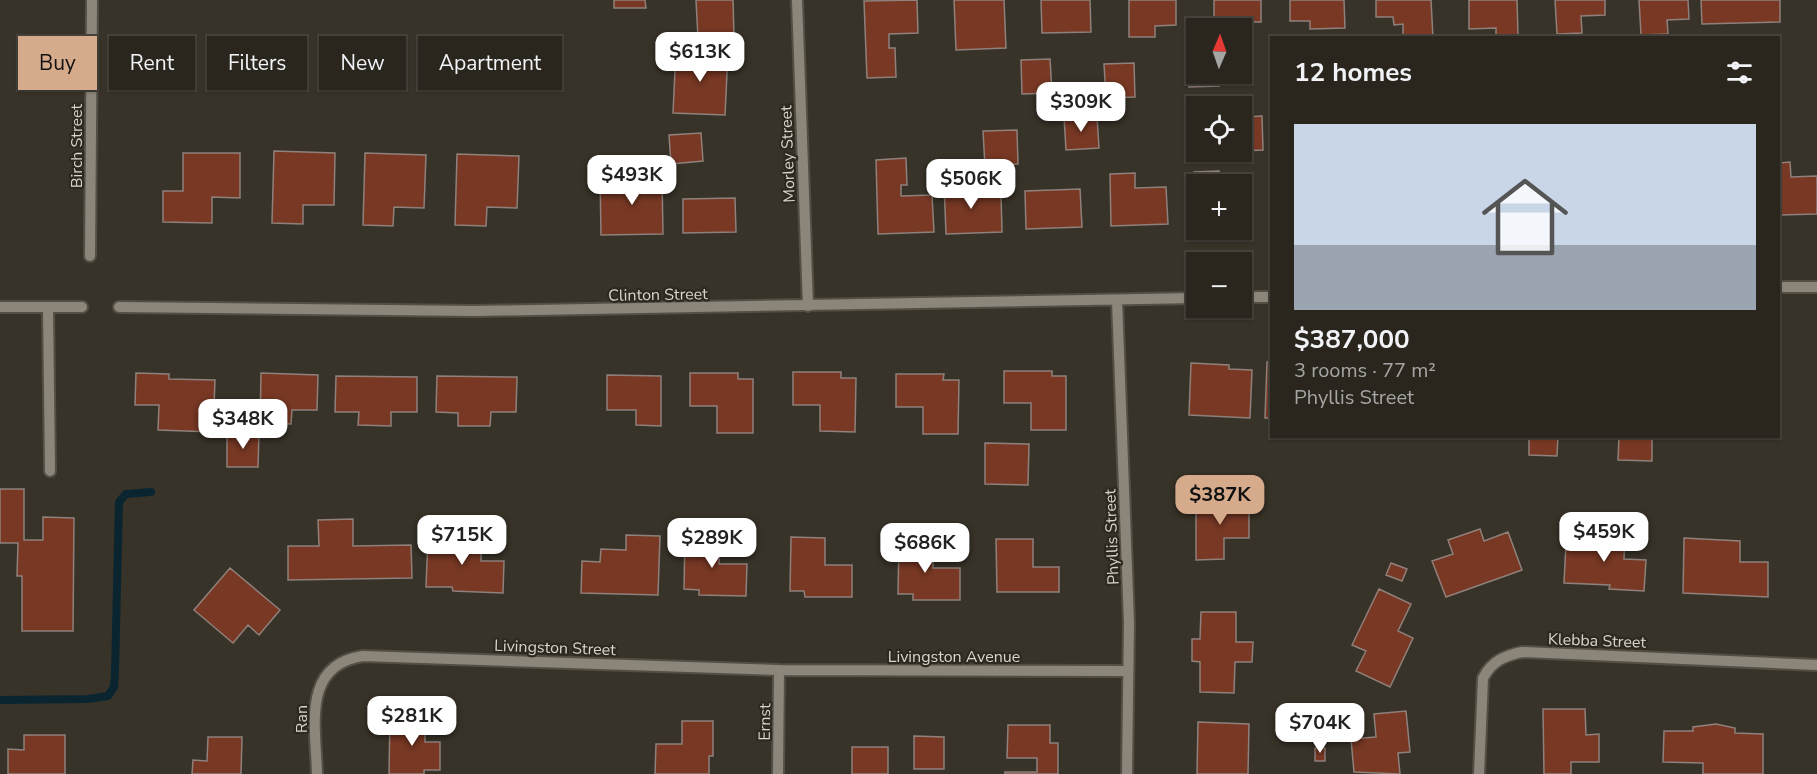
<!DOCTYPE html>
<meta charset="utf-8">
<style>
:root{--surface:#2a261e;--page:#322e27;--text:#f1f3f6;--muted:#a5a5a4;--line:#46433c;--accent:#d6ab8b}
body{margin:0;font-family:"Nunito Sans",sans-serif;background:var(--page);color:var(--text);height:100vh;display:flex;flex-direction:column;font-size:22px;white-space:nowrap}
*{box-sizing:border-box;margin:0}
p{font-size:20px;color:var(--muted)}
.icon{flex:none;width:33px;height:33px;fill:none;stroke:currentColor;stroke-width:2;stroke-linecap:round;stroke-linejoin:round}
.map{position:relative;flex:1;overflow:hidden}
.sheet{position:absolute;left:1270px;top:36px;width:510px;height:402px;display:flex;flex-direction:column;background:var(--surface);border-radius:0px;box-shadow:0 2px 4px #0004,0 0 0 2px var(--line)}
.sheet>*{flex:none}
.banner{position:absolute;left:18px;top:36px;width:570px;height:54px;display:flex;gap:12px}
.needle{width:39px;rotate:2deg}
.tools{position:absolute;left:1186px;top:18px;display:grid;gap:12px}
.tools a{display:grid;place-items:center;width:66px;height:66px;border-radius:0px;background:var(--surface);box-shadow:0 2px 4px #0004,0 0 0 2px var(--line);font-size:30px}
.price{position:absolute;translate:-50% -51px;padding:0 14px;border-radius:12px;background:#fff;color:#222;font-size:20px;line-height:39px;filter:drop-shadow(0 2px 3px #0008)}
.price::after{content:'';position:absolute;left:50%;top:36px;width:18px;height:14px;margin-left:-9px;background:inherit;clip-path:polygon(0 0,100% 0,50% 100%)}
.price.selected{background:var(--accent);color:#111}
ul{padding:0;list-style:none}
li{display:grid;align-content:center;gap:12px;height:318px;padding:0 24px}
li+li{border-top:2px solid var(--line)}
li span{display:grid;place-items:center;height:186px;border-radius:0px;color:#555}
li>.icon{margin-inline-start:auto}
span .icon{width:108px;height:108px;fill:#fffc;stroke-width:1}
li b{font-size:26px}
h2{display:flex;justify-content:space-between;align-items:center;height:72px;padding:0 24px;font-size:26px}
.pill{padding:0 21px;border-radius:0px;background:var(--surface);box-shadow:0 2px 4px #0004,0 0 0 2px var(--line);font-size:21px;line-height:54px}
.pill.selected{background:var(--accent);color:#111}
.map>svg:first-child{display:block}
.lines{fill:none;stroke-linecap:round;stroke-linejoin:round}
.stream{stroke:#0b2530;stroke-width:8}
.building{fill:#783824;stroke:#8f807b;stroke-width:1.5}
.minor-casing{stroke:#534f46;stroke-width:14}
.minor{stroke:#8b8679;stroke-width:10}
.labels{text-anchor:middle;stroke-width:4.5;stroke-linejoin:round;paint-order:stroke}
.street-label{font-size:16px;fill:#d8d5ce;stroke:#2e291e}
</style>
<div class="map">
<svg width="1817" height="774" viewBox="0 0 1817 774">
<rect width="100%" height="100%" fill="#383328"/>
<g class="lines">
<path class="stream" d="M0,700L88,699L108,696L114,687L115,672L119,502L126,494L151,492"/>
</g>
<path class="building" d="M614,0H645L646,8H614Z
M696,0H733L734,37L698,38Z
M917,0L918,33L889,34V48H895L896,77L867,78L864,1Z
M954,0H1004L1006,48L956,50Z
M1041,0H1090L1091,32L1042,33Z
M1129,0H1176V25L1155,26V37H1129Z
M1214,0H1261V22H1244V40L1242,28H1214Z
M1290,0H1344L1345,28L1310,29V21H1290Z
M1376,0H1431L1433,38H1403V24L1394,25L1393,17H1376Z
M1469,0H1517L1518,35H1496V28L1469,29Z
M1555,0H1605V15L1581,16L1582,33L1557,34Z
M1639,0H1688L1689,19L1667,20L1668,34L1641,35Z
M1701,0H1780V22L1702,24Z
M676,50L728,53L725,115L673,113Z
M1197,53V74H1218L1219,86L1189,87L1188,54Z
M1050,59L1052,93L1022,94L1021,60Z
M1134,63L1135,97L1106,98L1104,64Z
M1097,116L1099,148L1066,150L1064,117Z
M1262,116L1263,150L1242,151V117Z
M1017,130L1018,164L985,166L983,131Z
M701,133L703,161L671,164L669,135Z
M274,151L335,153L334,205H303V224L272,223Z
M183,153H240V198L212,197V223L163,222V191H183Z
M365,153L426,155L424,208L394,207L393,226L363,225Z
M457,154L519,156L517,208L487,207L486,226L455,225Z
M906,158L907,185H901V196L932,195L934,232L878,234L876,160Z
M1790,162L1791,177L1817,176V214L1779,215V163Z
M1219,171L1220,184H1197L1196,224L1194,172Z
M1135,173V188L1166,187L1168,224L1111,226L1110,174Z
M662,176L663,234L601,235L600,177Z
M969,181L970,195L1001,194L1002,232L946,234L944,182Z
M1234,184H1251L1252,222H1242V184Z
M1080,189L1082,227L1026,229L1025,191Z
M735,198L736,232L683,233V199Z
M1267,362H1272V418H1265Z
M1191,363L1229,365V369L1252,370L1250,418L1189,415Z
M1004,371H1052V376H1066V430H1031V403H1004Z
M793,372H841V378H856L855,432L820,431V405H793Z
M136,373L169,374V379L215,380L213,432L158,430L159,405H135Z
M261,373L318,375L317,410H292L291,424L260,423Z
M690,373H738V379H753V433H717V406H690Z
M896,374H944L943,380H959L958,434H923V407H896Z
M607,375L661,376V426L636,425V410H607Z
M336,376L417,377V412H391V426L358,425L359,412H335Z
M437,376L517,377L516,412H491L490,426H458V413L436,412Z
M227,433H259L258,467H227Z
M1529,436H1558L1557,456L1529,455Z
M1619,436H1652V461L1618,460Z
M985,443L1029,444L1028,485L985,484Z
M0,489H24V540H43V517L74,518L73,631H22V576H17L18,543H0Z
M1196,501H1249V538H1224V559L1196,560Z
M353,519V546L411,545L412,578L288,580V546H319L318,520Z
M1480,529L1484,541L1508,532L1522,570L1446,597L1432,561L1453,554L1448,540Z
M1588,530L1625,532L1624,559L1646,560L1644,591L1609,589L1610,585L1564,583L1566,543L1587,545Z
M626,535L660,536L658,595L581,593L582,561L600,562L601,549L626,550Z
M428,536L481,537V561H504L503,593L453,591L452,587H426Z
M685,536H720L719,564H747L746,596L699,595V590L684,589Z
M791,537L825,538V565H852V597H805L804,591H790Z
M1684,538L1740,541V562H1768V597L1683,593Z
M996,539H1033V567H1059V592H997Z
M899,540L933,541V568H960V600H913V594H898Z
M1391,563L1407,569L1402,581L1386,575Z
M230,568L280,610L259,635L248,625L233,643L194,610Z
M1379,589L1411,604L1398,631L1413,638L1390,687L1356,671L1366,651L1352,645Z
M1201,612H1236V642H1253L1252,662H1235L1234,693L1200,692V662L1192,661V639H1200Z
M1543,709H1585L1586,735L1599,734V762H1571V774H1544Z
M1406,711L1410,752L1398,753L1400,774L1354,772L1351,739L1376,737L1374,714Z
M390,716H425V742H440V770H424V774H389Z
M682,721H713V756H709V774H655L656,744H682Z
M1198,722L1249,724L1248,774H1197Z
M1716,724L1735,728V733L1763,734V774H1703V763L1663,762L1664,731H1693V727Z
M1008,725H1050V743H1058V774H1005V772H1037V758H1007Z
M24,735H65V774H8V749L24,750Z
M914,736L944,737V769H914Z
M208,737H242L241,774H192L193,760L207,761Z
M852,747H888V774H852Z
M1315,748H1325V761H1315Z"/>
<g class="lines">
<g class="minor-casing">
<path id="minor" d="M797,0L808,306
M90,256L92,0
M1779,287H1817
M1242,297H1272
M1117,300L1129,623L1127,774
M0,307H82
M48,307L50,471
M119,307L475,311L1197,298
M317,774C316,728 301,665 363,656L779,670L1128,671
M778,774L779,670
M1479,774L1483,678C1492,661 1504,656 1522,652L1817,665"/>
</g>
<use href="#minor" class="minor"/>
</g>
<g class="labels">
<g class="street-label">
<text transform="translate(76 146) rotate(-90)" y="6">Birch Street</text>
<text transform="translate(787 154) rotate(-92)" y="6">Morley Street</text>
<text transform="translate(658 294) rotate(-1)" y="6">Clinton Street</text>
<text transform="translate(1111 537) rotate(-92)" y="6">Phyllis Street</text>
<text transform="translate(1597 640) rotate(2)" y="6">Klebba Street</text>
<text transform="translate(555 647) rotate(2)" y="6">Livingston Street</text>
<text x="954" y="662">Livingston Avenue</text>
<text transform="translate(301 719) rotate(-90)" y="6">Ran</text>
<text transform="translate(764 722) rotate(-89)" y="6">Ernst</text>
</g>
</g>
</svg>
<div class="tools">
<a><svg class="needle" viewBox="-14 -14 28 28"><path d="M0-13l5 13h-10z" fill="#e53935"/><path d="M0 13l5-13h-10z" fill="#a5a5a4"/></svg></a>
<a><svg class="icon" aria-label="locate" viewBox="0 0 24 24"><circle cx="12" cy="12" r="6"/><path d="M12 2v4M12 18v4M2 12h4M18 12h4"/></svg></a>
<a>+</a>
<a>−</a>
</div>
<b class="price" style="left:700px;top:83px">$613K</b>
<b class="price" style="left:1081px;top:133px">$309K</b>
<b class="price" style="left:632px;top:206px">$493K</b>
<b class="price" style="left:971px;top:210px">$506K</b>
<b class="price" style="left:243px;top:450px">$348K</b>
<b class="price selected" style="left:1220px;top:526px">$387K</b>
<b class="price" style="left:1604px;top:563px">$459K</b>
<b class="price" style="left:462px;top:566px">$715K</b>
<b class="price" style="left:712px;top:569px">$289K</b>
<b class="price" style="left:925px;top:574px">$686K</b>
<b class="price" style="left:412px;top:747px">$281K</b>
<b class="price" style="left:1320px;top:754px">$704K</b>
<div class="banner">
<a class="pill selected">Buy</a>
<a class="pill">Rent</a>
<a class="pill">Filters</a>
<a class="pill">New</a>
<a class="pill">Apartment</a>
</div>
<section class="sheet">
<h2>12 homes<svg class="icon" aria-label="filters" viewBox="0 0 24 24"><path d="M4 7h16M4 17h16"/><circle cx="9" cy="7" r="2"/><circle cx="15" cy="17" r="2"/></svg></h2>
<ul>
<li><span style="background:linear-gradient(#c9d6e8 65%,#9aa5b1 0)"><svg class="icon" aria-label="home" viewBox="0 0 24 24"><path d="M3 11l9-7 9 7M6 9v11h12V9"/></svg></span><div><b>$387,000</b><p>3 rooms · 77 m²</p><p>Phyllis Street</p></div></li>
</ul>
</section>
</div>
